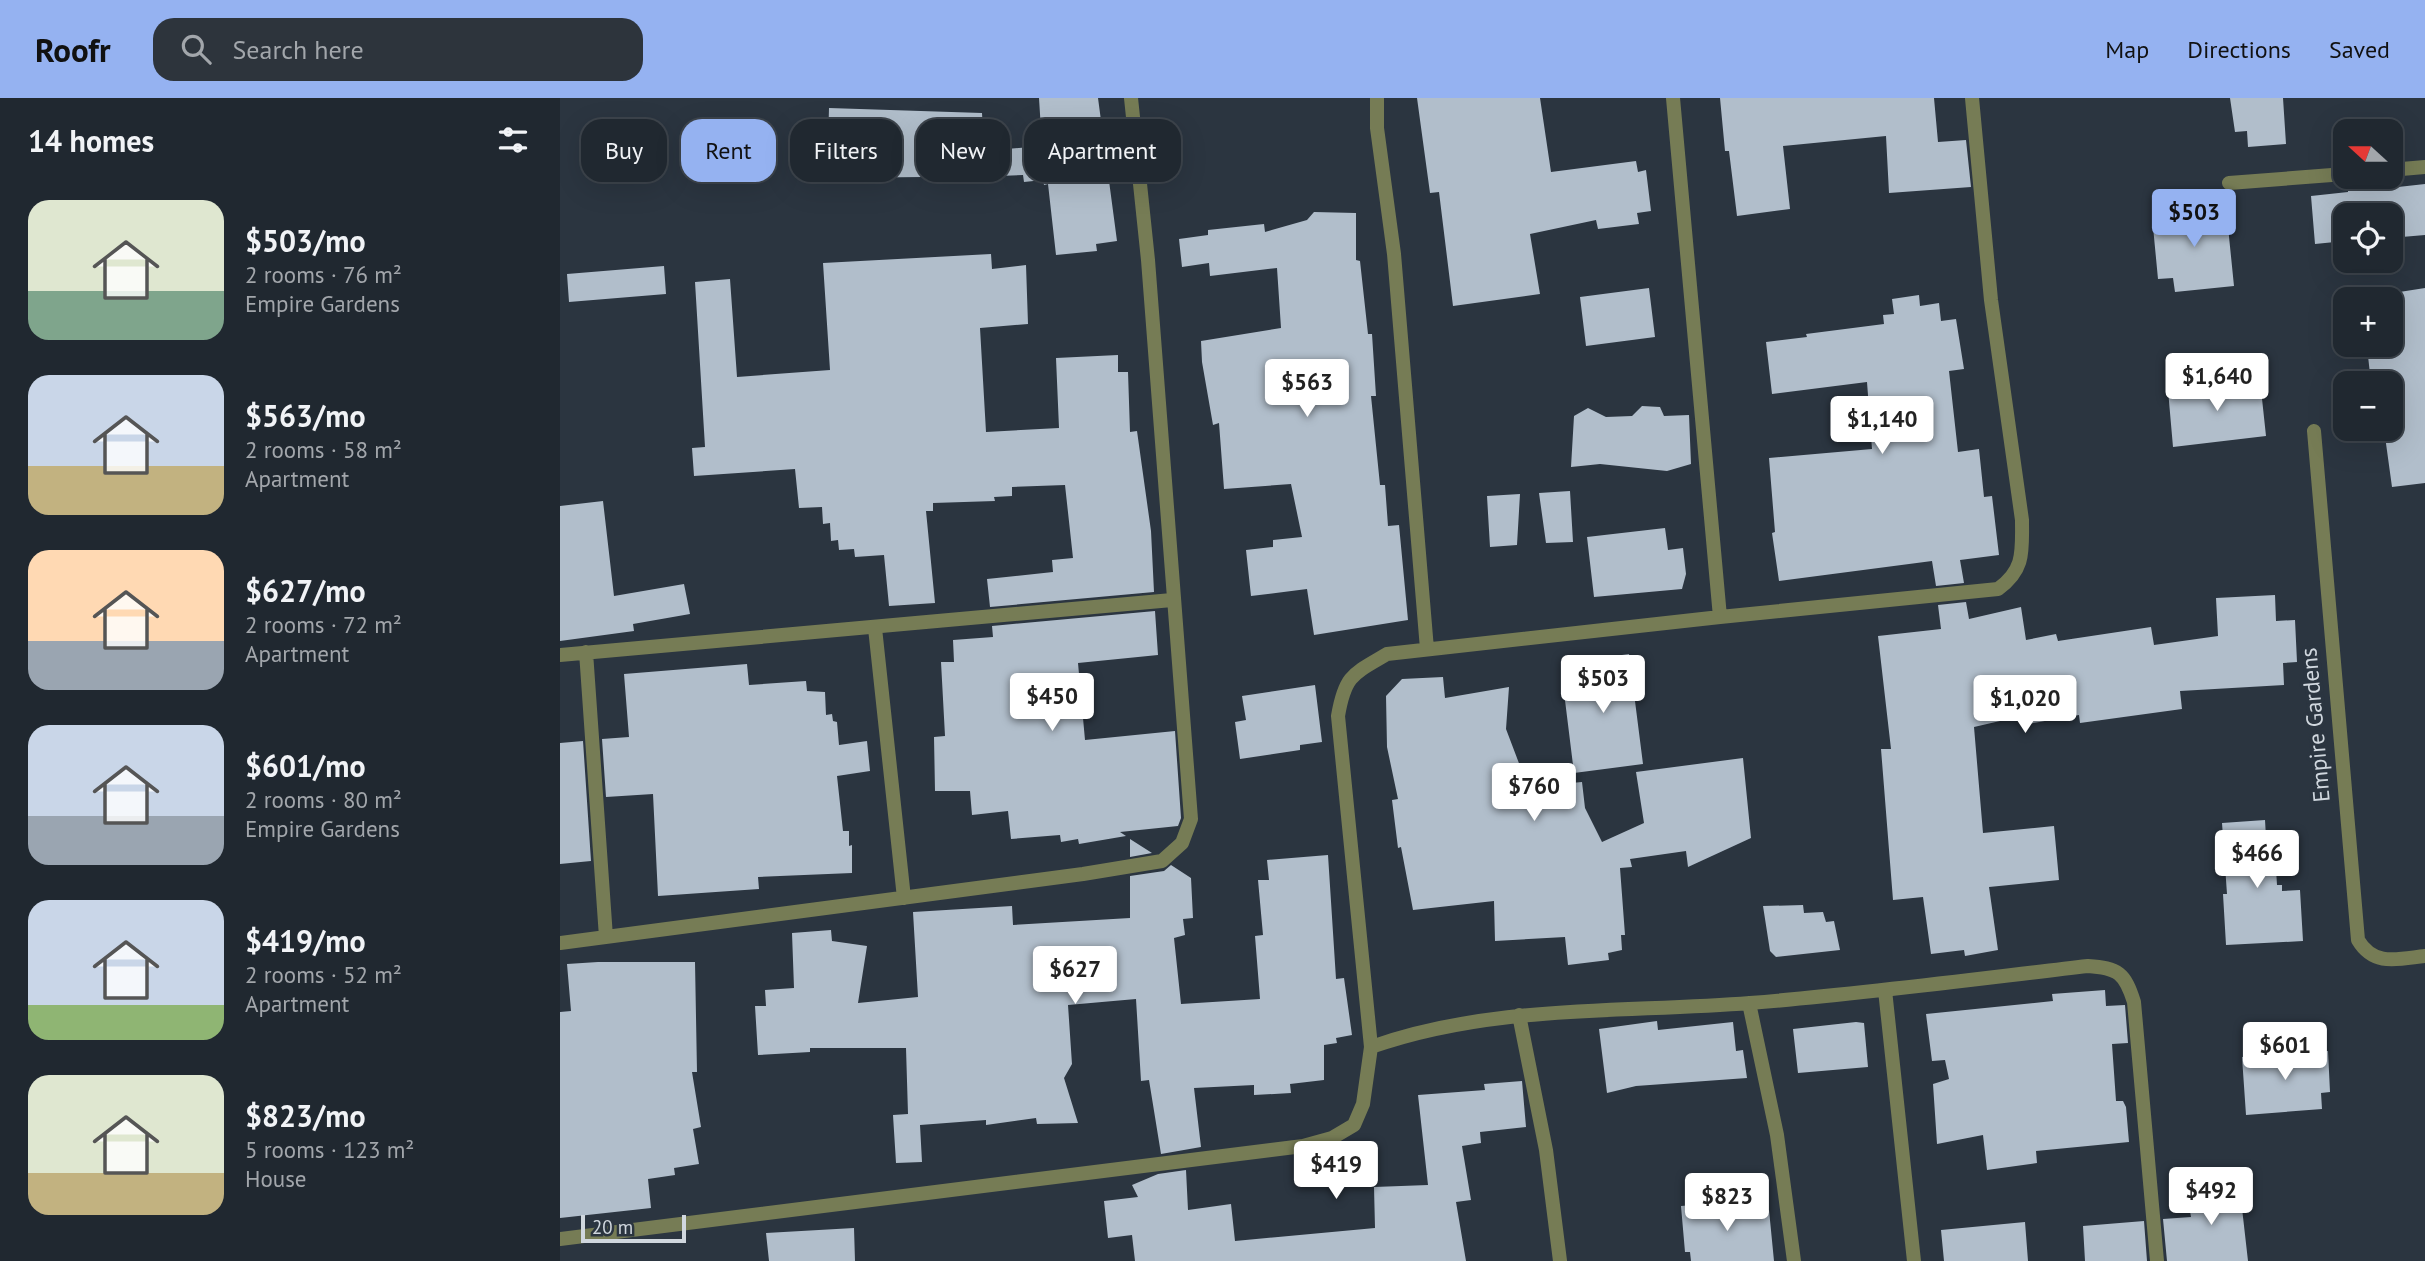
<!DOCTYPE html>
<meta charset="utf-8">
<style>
:root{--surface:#202830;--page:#2d343c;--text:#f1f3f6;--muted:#a2a6ab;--line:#3d444c;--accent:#95b2f1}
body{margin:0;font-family:"PT Sans",sans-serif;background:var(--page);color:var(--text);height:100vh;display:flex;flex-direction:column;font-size:26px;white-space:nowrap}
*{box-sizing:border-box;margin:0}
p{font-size:23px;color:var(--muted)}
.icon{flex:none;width:38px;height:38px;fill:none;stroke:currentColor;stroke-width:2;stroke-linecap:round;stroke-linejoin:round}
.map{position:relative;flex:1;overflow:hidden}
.side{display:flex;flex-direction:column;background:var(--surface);width:560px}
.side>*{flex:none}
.top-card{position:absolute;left:21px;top:21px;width:665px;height:63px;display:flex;gap:14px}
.needle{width:46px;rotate:291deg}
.fabs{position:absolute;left:1773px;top:21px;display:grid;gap:14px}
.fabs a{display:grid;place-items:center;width:70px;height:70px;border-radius:14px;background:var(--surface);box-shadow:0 7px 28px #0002,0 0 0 2px var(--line);font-size:35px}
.scale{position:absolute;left:21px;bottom:18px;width:105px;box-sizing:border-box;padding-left:7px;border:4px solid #d0d7de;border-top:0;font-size:19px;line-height:24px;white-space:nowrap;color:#d0d7de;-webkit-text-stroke:5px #2b3540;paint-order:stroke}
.price{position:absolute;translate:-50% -60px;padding:0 16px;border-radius:7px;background:#fff;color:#222;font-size:23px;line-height:46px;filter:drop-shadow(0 2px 4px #0008)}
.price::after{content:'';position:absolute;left:50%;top:42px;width:21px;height:16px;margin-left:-10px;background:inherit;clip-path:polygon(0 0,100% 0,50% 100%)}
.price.on{background:var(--accent);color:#111}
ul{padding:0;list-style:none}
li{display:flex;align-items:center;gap:21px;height:175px;padding:0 28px}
li span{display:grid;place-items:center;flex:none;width:196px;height:140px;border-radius:21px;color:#555}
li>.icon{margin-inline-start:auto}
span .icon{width:84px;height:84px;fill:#fffc;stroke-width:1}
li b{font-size:30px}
h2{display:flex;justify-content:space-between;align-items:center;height:84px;padding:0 28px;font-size:30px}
.pill{padding:0 24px;border-radius:21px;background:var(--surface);box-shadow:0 7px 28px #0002,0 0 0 2px var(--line);font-size:24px;line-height:63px}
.pill.on{background:var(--accent);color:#111}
header{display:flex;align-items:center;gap:42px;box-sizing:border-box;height:98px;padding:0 35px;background:var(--accent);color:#111}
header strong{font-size:33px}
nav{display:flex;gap:38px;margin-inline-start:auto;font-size:24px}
.search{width:490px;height:63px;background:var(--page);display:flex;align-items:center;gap:18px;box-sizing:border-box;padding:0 24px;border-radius:21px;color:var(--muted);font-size:26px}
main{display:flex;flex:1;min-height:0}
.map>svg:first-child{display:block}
.building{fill:#b1becb}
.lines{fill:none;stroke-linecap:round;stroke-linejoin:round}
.minor{stroke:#767c55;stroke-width:14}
.labels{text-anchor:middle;stroke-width:7;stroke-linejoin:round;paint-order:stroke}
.street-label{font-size:23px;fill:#d0d7de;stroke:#2b3540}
</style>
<header>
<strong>Roofr</strong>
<div class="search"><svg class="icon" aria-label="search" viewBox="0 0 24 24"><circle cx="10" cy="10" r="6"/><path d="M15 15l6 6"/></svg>Search here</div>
<nav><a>Map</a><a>Directions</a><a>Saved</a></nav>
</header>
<main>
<section class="side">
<h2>14 homes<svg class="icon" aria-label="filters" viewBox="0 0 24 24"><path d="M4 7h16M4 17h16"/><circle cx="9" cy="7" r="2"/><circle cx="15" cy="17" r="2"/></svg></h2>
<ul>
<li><span style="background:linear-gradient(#dfe7d0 65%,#7fa58c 0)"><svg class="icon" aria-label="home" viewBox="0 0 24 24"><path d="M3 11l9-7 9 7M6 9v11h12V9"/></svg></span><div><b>$503/mo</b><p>2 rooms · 76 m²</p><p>Empire Gardens</p></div></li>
<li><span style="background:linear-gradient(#c9d6e8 65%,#c2b280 0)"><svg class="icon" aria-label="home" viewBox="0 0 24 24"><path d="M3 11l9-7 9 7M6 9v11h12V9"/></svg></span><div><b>$563/mo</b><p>2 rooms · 58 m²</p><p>Apartment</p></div></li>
<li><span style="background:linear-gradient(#ffd9b3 65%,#9aa5b1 0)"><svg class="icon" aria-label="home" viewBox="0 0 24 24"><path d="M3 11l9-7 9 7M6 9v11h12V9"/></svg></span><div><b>$627/mo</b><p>2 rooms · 72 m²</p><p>Apartment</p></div></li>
<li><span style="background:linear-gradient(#c9d6e8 65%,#9aa5b1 0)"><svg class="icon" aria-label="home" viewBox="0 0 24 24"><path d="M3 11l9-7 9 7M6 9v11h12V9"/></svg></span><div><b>$601/mo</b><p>2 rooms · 80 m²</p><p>Empire Gardens</p></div></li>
<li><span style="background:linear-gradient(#c9d6e8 75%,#8fb573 0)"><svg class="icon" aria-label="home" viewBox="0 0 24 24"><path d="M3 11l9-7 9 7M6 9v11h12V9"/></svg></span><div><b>$419/mo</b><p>2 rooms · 52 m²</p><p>Apartment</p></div></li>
<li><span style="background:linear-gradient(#dfe7d0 70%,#c2b280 0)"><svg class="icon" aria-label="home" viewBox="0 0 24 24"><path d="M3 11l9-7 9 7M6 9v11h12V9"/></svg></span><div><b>$823/mo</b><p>5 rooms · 123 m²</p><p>House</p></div></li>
</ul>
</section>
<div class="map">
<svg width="1865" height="1163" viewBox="0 0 1865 1163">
<rect width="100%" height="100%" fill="#2b3540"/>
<path class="building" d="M479,0H538L557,143L536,146L537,153L496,157L488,86L484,87L483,82L464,84L463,77L363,81V79L267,80L269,10L422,15L424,53L482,48Z
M857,0H980L991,74L1076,63L1078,74L1086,72L1091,113L1077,115L1079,126L1038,131L1036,122L970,136L980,196L893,208L879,94L870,95Z
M1160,0H1374L1378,44L1406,42L1411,89L1329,95L1326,38L1223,48L1230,111L1177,118L1169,53H1165Z
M1670,0H1723L1726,46L1688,49L1687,33L1675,34Z
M1837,84L1838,89L1865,86V137L1830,140V117H1785V143L1755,146L1751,98L1788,94V88Z
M1666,109L1674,188L1615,194L1613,180L1598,181L1592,118Z
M754,114L796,115V162L800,163L808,236H812L816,298H811L820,387H825L828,428L839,427L848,522L754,537L747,491L691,498L686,452L713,449V442L742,439L731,386L664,391L659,325L653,327L642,264L641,243L721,230L717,170L650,178L649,165L622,169L619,141L648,137V132L704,126L705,134L747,122Z
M431,156L432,171L466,167L468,226L420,230L426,334L499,330L496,260L558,257V274H568L570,334L577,333L591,433L594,494L430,509L427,481L493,474L492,462L513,460L505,387L452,389V398L434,399L435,403L373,405V413H366L375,505L329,508L324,457L295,459L294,451L279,452L278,442L271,443L270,425L263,426L262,409L239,410L235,371L134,378L132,350L145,349L135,184L170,181L177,279L270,272L263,165Z
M104,168L106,196L9,204L7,176Z
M1089,190L1095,239L1026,248L1020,199Z
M1865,190V385L1832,389L1824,331H1830V285H1811L1807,249L1830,247V201L1801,200Z
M1359,197L1360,208L1379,205L1381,223L1396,221L1404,271L1389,273L1398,354L1419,351L1424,399L1432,398L1439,457L1400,462L1404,485L1376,488L1372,463L1219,483L1212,435L1215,434L1209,360L1312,351L1307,284L1212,296L1206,244L1247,239L1246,236L1324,226L1323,217L1334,216L1332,201Z
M1700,282L1706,338L1613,349L1608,292Z
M1082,308L1100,309L1104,318L1129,317L1131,366L1107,373L1040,366L1011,369L1014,318L1028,310L1046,319L1072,318Z
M1010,393L1013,444L986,445L979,395Z
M960,396L957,447L930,449L927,398Z
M43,403L54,498L124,486L130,516L73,526L74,533L0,543V408Z
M1105,430L1108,452L1123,450L1126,476L1122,491L1034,499L1027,439Z
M1715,497L1716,523L1735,522L1737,564L1723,565L1724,587L1620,593L1622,611L1520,625L1519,617L1468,626L1466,617L1414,629L1423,735L1494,728L1499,782L1429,789L1438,852L1405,858L1404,852L1371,856L1363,799L1333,802L1321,651H1331L1318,538L1381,531L1378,507L1406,504L1409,521L1461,509L1466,542L1496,536L1498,543L1591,529L1594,547L1658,538L1656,500Z
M595,513L598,557L518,565L525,642L615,633L621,720L618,728L560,734L566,738L519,746L518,741L501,744L500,737L451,741L448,713L412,717L410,693H375L374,639L385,638L381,564H394L393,542L433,539L432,528Z
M1069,556L1083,666L1014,675L1003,586L1015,585L1012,564Z
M187,566L189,587L246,583L247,593L265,594L266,617L272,616L273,623L277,624L279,647L307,643L310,673L277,678L283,733H289V748L292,747V775L198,779L199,791L98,798L93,696L46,699L42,641L69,639L64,576Z
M883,579L885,600L949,589L946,631L968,689L1022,684L1025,710L1042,744L1084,725L1076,674L1183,660L1191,740L1128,769L1126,753L1070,761L1072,769L1060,770L1065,837H1061L1062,852L1048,855L1049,862L1008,867L1005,839L935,843L934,803L853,812L841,749L838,750L832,702L838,701L827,649L826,598L842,581Z
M755,587L762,644L740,647V652L680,661L675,624L686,622L682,598Z
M23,643L31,763L0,766V645Z
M1705,722L1706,739H1714L1717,787H1722V793L1740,792L1743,843L1666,847L1663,796H1667L1662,725Z
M570,741L592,755L570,759Z
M768,757L776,881L784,880L792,937L776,940L777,945L764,947V982L730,986L731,995L694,997V987L634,990L641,1049L601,1056L589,982L581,983L576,901L508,907L512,966L504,980L518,1025L477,1026L476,1020L426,1027V1022L360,1027L362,1064L336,1065L333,1017L348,1016L346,950H250V954L198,957L195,908H206L205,892L234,890L232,835L271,832L272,843L307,848L298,905L358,899L353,814L452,808L453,827L570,820V778L604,773L611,767L631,780L633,820L623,821L625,837L614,840L621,906L700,901L695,838L703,837L698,782H709L707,762Z
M1243,807L1244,815L1263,814L1266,824L1274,823L1280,852L1216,859L1210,853L1203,808Z
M38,864H135L137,974H132L141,1029L133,1031L139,1066L114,1070L115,1077L88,1081L91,1110L0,1120V914L11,913L7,866Z
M1545,892L1546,908L1565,907L1568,945L1552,946L1556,1003H1563L1566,1009L1569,1044L1476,1053L1477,1065L1427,1072L1423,1037L1377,1046L1373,986L1389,981L1385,962L1372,963L1366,916L1493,903L1492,896Z
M1097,923L1098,932L1173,924L1176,953L1183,952L1187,980L1076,988L1047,995L1039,931Z
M1296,924L1304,925L1308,969L1238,975L1233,931Z
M1768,953L1770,994L1761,995L1762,1011L1686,1017L1682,959Z
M962,983L966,1029L920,1034L921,1045L902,1048L911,1102L896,1104L906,1163H575L572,1137L548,1140L544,1103L578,1099L572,1087L598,1076L626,1072L628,1112L671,1106L675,1143L815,1130L814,1089L868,1087L858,997L925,992L924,986Z
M1678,1075L1688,1163H1607L1603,1121L1631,1119L1630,1113L1654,1110L1649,1078Z
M1190,1102L1191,1114L1209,1112L1214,1163H1131L1130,1154H1125L1121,1108Z
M1584,1123L1587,1163H1525L1523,1128Z
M1465,1124L1468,1163H1384L1381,1132Z
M294,1130L295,1163H209L206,1135Z"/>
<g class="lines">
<path class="minor" d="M817,0V30L834,156L867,551
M1830,72L1865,69
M1669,85L1785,76
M1754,333L1798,842C1814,869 1838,861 1865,858
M1160,519L1438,491C1465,472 1462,453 1462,422L1431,202L1412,0
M315,530L344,800
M26,554L46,839
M0,557L612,502
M0,845L523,776L602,763L622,745L631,721L588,162L571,0
M1325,892L1354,1163
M1189,905L1217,1037L1234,1163
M959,917L986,1052L1000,1163
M811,949C933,906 1063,915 1190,905C1303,896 1416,881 1528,868C1558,870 1565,875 1574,904L1597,1163
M0,1141L743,1048L772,1040L794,1027L803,1006L811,949L778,618C785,577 793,576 827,556L1160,519L1113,0"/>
</g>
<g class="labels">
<g class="street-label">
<text transform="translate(1755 627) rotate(-95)" y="8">Empire Gardens</text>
</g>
</g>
</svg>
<div class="fabs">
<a><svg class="needle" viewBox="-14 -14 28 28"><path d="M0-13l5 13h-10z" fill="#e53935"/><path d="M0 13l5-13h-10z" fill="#a2a6ab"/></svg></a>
<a><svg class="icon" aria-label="locate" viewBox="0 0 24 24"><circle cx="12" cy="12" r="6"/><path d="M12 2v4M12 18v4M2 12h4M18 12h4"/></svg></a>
<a>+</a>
<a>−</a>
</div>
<div class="scale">20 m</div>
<b class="price on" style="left:1634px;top:151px">$503</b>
<b class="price" style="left:1657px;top:315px">$1,640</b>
<b class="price" style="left:747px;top:321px">$563</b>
<b class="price" style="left:1322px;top:358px">$1,140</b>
<b class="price" style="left:1043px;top:617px">$503</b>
<b class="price" style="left:492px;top:635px">$450</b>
<b class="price" style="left:1465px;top:637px">$1,020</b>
<b class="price" style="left:974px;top:725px">$760</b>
<b class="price" style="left:1697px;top:792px">$466</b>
<b class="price" style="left:515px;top:908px">$627</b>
<b class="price" style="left:1725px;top:984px">$601</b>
<b class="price" style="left:776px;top:1103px">$419</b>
<b class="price" style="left:1651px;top:1129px">$492</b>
<b class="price" style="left:1167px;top:1135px">$823</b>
<div class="top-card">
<a class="pill">Buy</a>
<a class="pill on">Rent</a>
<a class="pill">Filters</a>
<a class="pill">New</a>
<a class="pill">Apartment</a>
</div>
</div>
</main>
